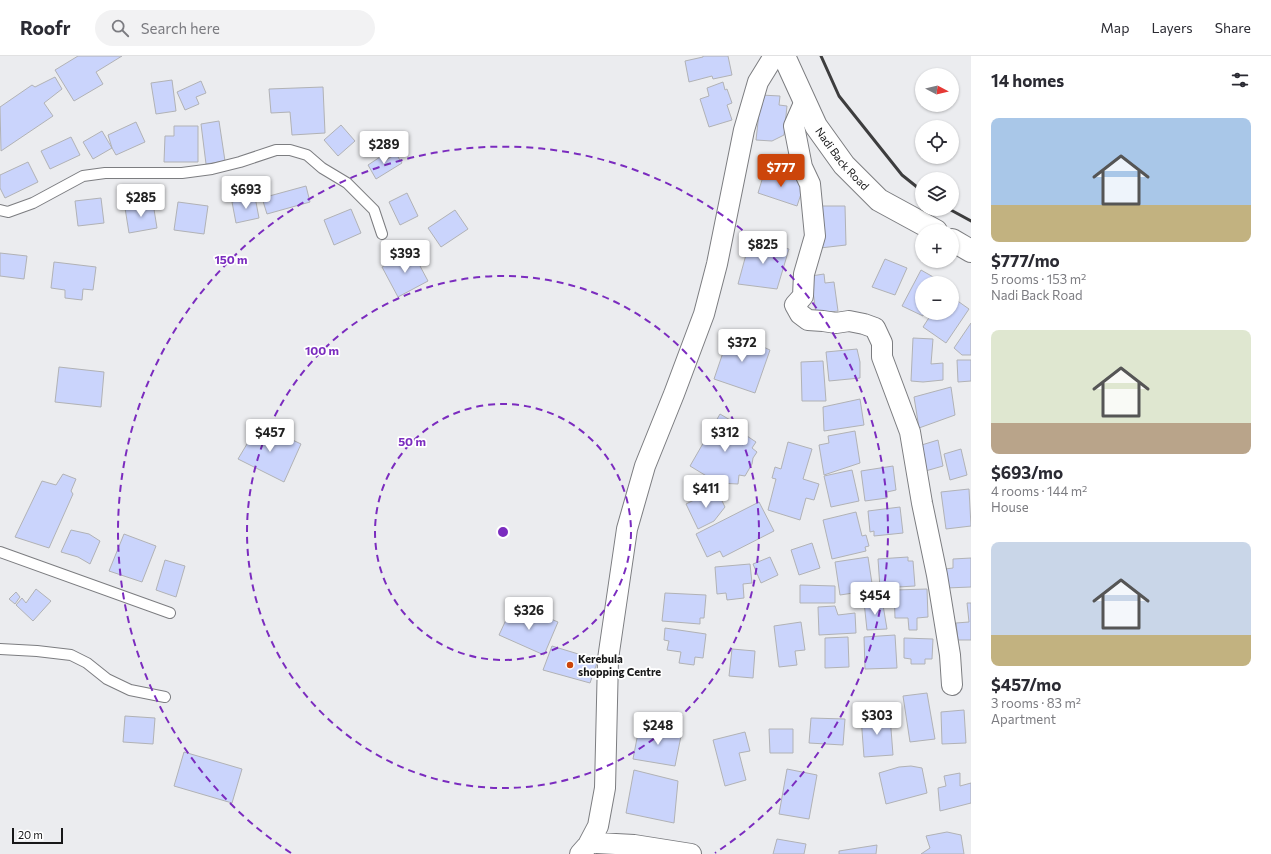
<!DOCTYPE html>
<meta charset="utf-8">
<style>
:root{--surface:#fff;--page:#f2f2f3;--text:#2b2b33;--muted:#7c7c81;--line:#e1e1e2;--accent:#cc450a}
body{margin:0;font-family:Commissioner,sans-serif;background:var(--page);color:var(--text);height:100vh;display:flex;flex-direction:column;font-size:15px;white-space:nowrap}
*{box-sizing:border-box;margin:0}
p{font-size:13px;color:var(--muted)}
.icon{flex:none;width:22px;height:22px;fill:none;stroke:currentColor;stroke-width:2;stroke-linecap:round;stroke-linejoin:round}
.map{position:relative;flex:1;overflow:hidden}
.side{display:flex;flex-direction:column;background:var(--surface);width:300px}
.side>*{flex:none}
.needle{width:26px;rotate:97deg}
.tools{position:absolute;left:915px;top:12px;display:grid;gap:8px}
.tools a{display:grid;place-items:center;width:44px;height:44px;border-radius:50%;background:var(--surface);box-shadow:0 1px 3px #0004;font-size:20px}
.scale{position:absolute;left:12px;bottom:10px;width:51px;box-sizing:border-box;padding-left:4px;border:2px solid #171718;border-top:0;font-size:11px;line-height:14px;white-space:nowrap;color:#171718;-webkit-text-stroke:3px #fff;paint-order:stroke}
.price{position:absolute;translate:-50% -34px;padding:0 9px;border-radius:4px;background:#fff;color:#222;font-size:13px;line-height:26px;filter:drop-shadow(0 1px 2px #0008)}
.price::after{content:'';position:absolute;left:50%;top:24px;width:12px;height:9px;margin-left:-6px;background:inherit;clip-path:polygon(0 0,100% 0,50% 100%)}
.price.current{background:var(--accent);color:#fff}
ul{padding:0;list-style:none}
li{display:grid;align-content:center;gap:8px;height:212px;padding:0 20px}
li span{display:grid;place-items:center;height:124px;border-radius:8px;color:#555}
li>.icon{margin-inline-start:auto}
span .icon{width:72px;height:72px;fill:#fffc;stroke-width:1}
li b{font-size:17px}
h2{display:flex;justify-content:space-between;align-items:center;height:48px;padding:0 20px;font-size:17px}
header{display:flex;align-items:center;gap:24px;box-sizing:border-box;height:56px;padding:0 20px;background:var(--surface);border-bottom:1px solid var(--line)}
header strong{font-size:19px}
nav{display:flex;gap:22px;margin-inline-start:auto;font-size:14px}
.search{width:280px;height:36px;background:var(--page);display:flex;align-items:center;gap:10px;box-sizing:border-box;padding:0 14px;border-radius:22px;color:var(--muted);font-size:15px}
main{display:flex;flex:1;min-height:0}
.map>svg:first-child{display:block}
.building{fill:#cad4fc;stroke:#b1b2b5}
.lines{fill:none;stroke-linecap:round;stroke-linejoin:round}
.service-casing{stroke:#7c7d80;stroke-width:12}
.minor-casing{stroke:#7c7d80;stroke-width:22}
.trunk-casing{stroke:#7c7d80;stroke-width:24}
.service{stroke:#fff;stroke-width:10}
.minor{stroke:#fff;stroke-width:20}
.trunk{stroke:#fff;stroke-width:22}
.rail{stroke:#3d3d3e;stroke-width:3}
.ring{fill:none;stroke:#7b2cbf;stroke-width:2;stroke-dasharray:7 5}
.poi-dot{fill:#cc450a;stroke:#fff;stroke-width:1.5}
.labels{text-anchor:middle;stroke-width:3.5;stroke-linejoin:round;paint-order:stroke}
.street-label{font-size:11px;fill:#171718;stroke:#fff}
.poi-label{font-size:11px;font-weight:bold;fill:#171718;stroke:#fff;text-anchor:start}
.centre{fill:#7b2cbf;stroke:#fff;stroke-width:2}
.ring-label{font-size:12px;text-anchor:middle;font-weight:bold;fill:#7b2cbf;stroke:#fff;stroke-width:3.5;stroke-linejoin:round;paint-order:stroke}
</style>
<header>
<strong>Roofr</strong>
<div class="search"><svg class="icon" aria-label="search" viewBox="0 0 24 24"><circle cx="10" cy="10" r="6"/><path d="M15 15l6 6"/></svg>Search here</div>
<nav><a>Map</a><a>Layers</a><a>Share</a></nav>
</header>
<main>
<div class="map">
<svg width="971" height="798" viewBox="0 0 971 798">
<rect width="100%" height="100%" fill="#ebecef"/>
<path class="building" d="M78,0H122L96,16L103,28L74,45L55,14Z
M703,0H728L732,19L713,23L712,20L689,26L685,5L703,1Z
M55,21L62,33L44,47L53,60L1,95L0,51L32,29L35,31Z
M172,24L176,55L156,58L151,27Z
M201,25L206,37L196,41L199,48L185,54L177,36Z
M723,26L725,34L727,33L732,47L727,49L732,64L709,71L700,43L709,40L707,32Z
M323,31L325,77L292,79L290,56L271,57L269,33Z
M761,39L780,40L779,49L787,50L784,79L772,85L756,84Z
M219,65L225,105L206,108L201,68Z
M136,66L145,86L116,99L112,92L108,79Z
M341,69L355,85L338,100L324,84Z
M174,70H198V106H164L165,80H174Z
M102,75L112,92L93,103L83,86Z
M71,81L80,99L50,113L41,95Z
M396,98L402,107L376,123L368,109L383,99L386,104Z
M28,106L38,126L5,142L0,132V119Z
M765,114L805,126L797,150L758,137Z
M306,130L310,146L267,158L262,142Z
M407,137L418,160L400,169L389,146Z
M255,141L259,162L236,167L232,146Z
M101,142L104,167L78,170L75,145Z
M178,146L208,150L204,178L174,174Z
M153,147L157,172L129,177L125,152Z
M821,150H845L846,189L820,192Z
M351,153L361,177L334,189L324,164Z
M455,154L468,173L441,191L428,172Z
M750,184L789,193L777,233L738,228Z
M412,195L428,225L398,241L382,211Z
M0,197L27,200L24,223L0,220Z
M885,203L907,212L895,239L872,231Z
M54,206L96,211L93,234L83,233L82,244L65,242V234L51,232Z
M921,214L942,226L922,227V257H924L923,260L902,250Z
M824,218L825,227L834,226L838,255L816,258L811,220Z
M952,241L969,253L946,287L923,271L932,257H952Z
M971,267V299H962L954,292Z
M730,276L770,294L755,337L714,323Z
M913,282L933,283L931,308L943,307V324L923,326L911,325Z
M857,293L860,306V322L829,325L826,296Z
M957,304H971V325L958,326Z
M823,305L826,345H802L801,306Z
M59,311L104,316L101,351L55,346Z
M951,331L955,359L919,372L914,341Z
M860,343L864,369L824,375L823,351Z
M720,358L737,368L740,365L745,370L744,378L756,386L752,392L757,396L753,402L752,408L745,420L739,419L738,428L718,427L690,410Z
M259,368L301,388L284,426L238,403Z
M855,375L860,407L824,419L819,389L829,387L828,380Z
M938,384L943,410L922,416L915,391Z
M788,386L812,393L803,423L819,428L814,444L806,442L800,464L768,454L776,423L772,422L775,411L781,413Z
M961,393L967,419L950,424L944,398Z
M893,410L896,434L887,436V442L865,445L861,415Z
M852,414L859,445L831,451L824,420Z
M63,418L76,423L71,435L73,438L49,492L15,481L42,425L56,429Z
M716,433L725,451L714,465L698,473L686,448Z
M969,433L971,470L946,473L941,436Z
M759,446L774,475L723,501L720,495L707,501L696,478Z
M900,451L903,477L874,480V475L870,476L868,455Z
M856,456L862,480L866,479L869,490L865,491L866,495L832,503L823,464Z
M71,474L89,478L100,485L90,508L78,501L61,496Z
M124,478L156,490L142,526L109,515Z
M812,487L820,512L799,519L791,494Z
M770,501L778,519L761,527L753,508Z
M868,501L873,534L840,539L835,506Z
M908,501V505H913L915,530L880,532L878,503Z
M971,502V531L946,532L945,513L953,512V503Z
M165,504L185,510L176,541L156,534Z
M750,508L752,527L743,528L744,542L727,544L726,537L717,538L715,511Z
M800,529L835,530V547H800Z
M36,533L51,545L33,565L16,549L22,542L26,547Z
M927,533L928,561L917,562V574H909L908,562H895L894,534Z
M16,536L20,541L15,548L9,543Z
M665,537L706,539L704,562H700V568L662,565Z
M878,544V550L883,549L887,573L867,574L864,546Z
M967,547H971V584H958L956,567L969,566Z
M835,550L838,559L855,557L856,577L819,579L818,551Z
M511,553L537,564L539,558L558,566L544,599L499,579Z
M801,566L805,594L795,595L797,609L779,611L774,570Z
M665,572L706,578L703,602L695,601L694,609L679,607L681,596L667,594L669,585L664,584Z
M895,579L897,612L865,613L864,581Z
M848,581L849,611L825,612V582Z
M904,582L933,583L932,603H925V608H911V603L904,602Z
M552,590L598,604L590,627L543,614Z
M732,593L755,595L753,622L729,620Z
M927,637L935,683L910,686L903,640Z
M964,654L966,687L942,688L941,656Z
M125,660L155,662L153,688L123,686Z
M890,660L893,699L864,701L861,661Z
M811,662L845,663L843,689L809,687Z
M651,669L682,675L675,710L633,703L638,677L649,679Z
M769,673H793V697H770Z
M745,676L750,695L739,697L746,724L725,730L713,684Z
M184,696L242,713L232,747L174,730Z
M911,710L922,712L927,737L886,748L879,717L899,711Z
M787,713L817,719L809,763L779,758Z
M634,714L678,725L674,767L626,757Z
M960,717V730L971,727V747L940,755L938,732L946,730L944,720Z
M947,776L961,779L964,798H921L930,792L926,780Z
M777,783L806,788L804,798H773Z
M877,789L876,798H839V795Z"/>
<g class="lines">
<g class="service-casing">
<path id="service" d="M0,154L8,156L33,147L83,120L105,117H182L212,113L240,106L276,94H290L307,99L322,112L347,127L374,154L382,178
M0,496L170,557
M0,593L37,595L71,599L87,607L107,623L130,634L165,641"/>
</g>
<g class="minor-casing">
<path id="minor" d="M805,45L794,70L802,111L810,128L815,180L804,218L803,240L795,249L800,258L808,264L823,265L836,267L849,265L864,268L875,272L882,287V301L910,376L922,447L937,519L950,599L952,629
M591,784L597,787L634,789L691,798
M580,798L588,789L598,770L605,732L608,603L627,473L645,410L674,338L704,258L717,208L744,74L758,26L774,0"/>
</g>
<g class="trunk-casing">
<g id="trunk">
<path id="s1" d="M784,0L816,70L844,109L879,144L936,175"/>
<path d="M952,184L971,195"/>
</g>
</g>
<use href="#service" class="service"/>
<use href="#minor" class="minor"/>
<use href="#trunk" class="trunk"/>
<path class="rail" d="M821,0L839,40L902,119L922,135
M949,153L971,165"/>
</g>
<g class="ring">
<circle cx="503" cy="476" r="128"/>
<circle cx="503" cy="476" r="256"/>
<path d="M291 797A385 385 0 1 1 715 797"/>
</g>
<circle class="poi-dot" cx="570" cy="609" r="4"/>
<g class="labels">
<g class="street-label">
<text dy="4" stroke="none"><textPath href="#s1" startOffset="119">Nadi Back Road</textPath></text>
</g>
<g class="poi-label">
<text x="578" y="607">Kerebula<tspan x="578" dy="13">shopping Centre</tspan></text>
</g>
</g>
<circle cx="503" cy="476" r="6" class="centre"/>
<g class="ring-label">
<text x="231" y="208">150 m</text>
<text x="322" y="299">100 m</text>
<text x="412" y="390">50 m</text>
</g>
</svg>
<div class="tools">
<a><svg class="needle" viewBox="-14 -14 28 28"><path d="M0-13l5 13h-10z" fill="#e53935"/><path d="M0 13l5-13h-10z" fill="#7c7c81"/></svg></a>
<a><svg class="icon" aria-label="locate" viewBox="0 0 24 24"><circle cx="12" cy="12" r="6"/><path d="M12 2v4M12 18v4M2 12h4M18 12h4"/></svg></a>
<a><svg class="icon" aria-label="layers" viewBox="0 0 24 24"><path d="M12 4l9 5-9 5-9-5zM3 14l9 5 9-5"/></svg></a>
<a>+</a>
<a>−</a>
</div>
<div class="scale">20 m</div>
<b class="price" style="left:384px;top:109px">$289</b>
<b class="price current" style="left:781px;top:132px">$777</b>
<b class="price" style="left:246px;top:154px">$693</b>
<b class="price" style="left:141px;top:162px">$285</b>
<b class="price" style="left:763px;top:209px">$825</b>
<b class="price" style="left:405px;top:218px">$393</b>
<b class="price" style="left:742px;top:307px">$372</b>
<b class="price" style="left:270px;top:397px">$457</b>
<b class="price" style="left:725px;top:397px">$312</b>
<b class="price" style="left:706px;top:453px">$411</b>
<b class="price" style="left:875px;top:560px">$454</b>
<b class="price" style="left:529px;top:575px">$326</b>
<b class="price" style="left:877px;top:680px">$303</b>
<b class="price" style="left:658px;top:690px">$248</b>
</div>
<section class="side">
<h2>14 homes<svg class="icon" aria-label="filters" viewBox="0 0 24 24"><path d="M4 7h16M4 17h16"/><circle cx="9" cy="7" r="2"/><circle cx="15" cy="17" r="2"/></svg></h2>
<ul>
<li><span style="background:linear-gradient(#a9c7e8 70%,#c2b280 0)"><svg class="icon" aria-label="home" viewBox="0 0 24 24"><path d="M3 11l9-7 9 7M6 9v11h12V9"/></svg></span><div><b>$777/mo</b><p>5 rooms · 153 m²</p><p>Nadi Back Road</p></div></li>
<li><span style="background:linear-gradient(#dfe7d0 75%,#b9a48a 0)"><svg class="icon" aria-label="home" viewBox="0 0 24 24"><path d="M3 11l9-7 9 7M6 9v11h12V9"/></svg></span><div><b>$693/mo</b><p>4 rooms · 144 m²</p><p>House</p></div></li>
<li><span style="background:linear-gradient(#c9d6e8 75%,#c2b280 0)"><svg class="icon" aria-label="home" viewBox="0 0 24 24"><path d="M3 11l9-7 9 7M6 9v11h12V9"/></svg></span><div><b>$457/mo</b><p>3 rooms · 83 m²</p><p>Apartment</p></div></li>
</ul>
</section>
</main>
